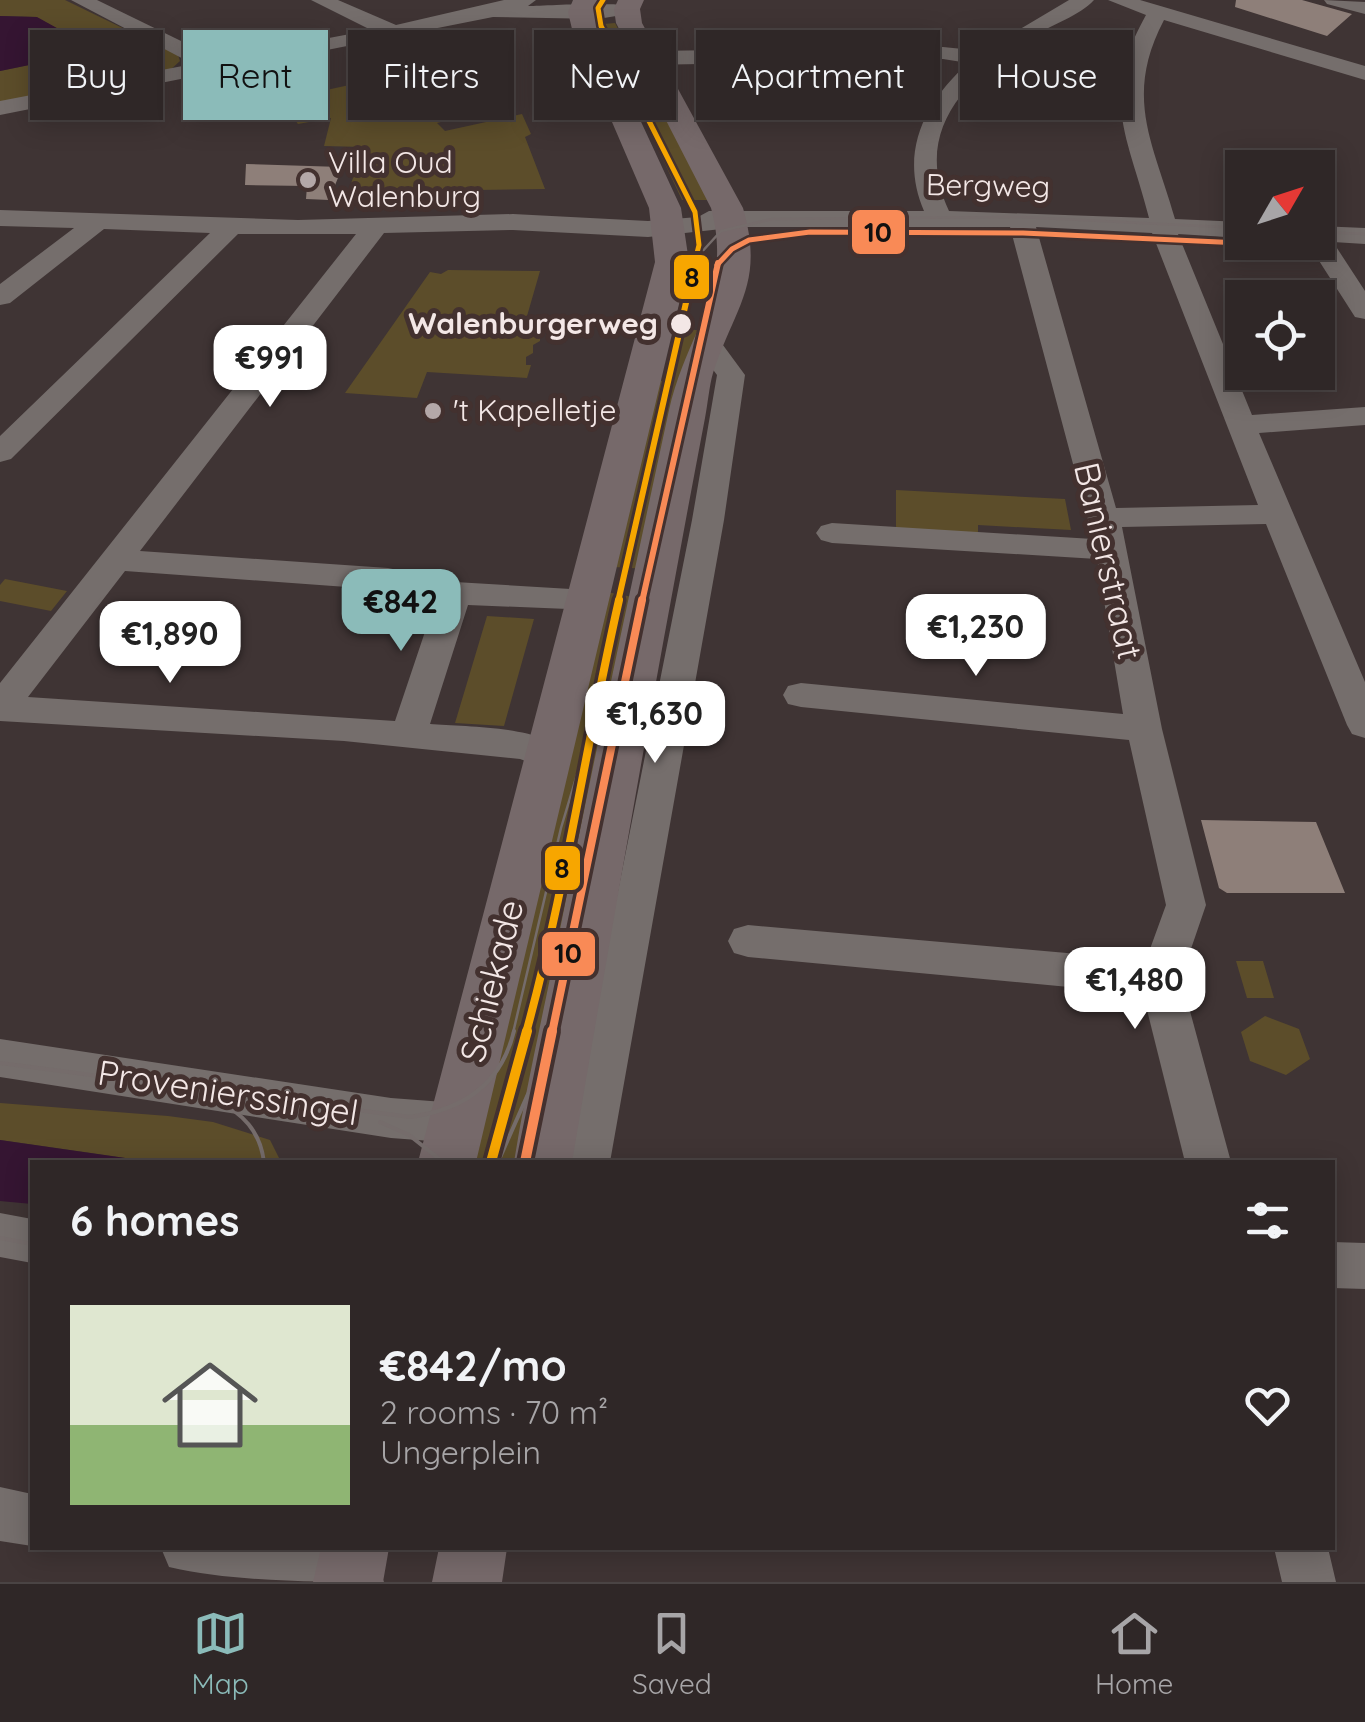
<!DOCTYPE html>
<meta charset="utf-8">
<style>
:root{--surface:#2f2727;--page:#372f2f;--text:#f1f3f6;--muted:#a7a5a7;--line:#4a4444;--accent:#8bbbb9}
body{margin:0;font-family:Quicksand,sans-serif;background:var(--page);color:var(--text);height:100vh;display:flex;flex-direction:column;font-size:38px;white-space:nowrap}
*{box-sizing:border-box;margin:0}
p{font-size:32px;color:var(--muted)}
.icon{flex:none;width:55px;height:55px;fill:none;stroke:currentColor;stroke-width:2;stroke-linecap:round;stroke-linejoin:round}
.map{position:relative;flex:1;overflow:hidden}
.panel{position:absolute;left:30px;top:1160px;width:1305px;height:390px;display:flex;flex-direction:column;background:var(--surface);border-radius:0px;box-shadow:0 5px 25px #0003,0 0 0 2px var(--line)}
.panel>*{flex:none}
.banner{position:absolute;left:30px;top:30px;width:1305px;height:90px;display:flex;gap:20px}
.needle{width:65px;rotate:51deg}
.controls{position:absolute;left:1225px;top:150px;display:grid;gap:20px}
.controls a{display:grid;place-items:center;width:110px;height:110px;border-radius:0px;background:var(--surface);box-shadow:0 5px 25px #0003,0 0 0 2px var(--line);font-size:50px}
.price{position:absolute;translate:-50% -85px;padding:0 22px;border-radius:20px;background:#fff;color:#222;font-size:32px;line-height:65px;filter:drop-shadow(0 2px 5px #0008)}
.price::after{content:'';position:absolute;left:50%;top:60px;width:30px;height:22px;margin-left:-15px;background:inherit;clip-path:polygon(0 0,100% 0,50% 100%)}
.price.on{background:var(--accent);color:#111}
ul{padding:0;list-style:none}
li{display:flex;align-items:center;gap:30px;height:250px;padding:0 40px}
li+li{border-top:2px solid var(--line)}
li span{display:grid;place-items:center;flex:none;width:280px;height:200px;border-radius:0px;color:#555}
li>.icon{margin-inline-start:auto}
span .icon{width:120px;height:120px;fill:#fffc;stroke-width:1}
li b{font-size:42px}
h2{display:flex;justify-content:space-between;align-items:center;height:120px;padding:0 40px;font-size:42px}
.chip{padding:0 35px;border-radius:0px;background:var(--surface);box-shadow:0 5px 25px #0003,0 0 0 2px var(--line);font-size:35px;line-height:90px}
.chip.on{background:var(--accent);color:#111}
.tab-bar{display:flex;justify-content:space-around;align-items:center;height:140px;border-top:2px solid var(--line);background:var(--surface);font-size:28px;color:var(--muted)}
.tab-bar a{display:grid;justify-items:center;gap:5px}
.tab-bar .on{color:var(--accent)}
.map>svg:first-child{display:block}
.green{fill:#5c4d2a}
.water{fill:#351532}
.building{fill:#8e7f79}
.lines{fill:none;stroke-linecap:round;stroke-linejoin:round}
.minor{fill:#756e6c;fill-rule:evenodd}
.major{fill:#76696a;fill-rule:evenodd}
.tram-far1{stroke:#756c6b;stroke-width:2.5}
.tram{stroke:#756c6b;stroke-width:4}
.tram-1-far3-casing{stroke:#43312f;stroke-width:10}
.tram-1-far2-casing{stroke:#43312f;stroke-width:12}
.tram-1-far1-casing{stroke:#43312f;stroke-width:15}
.tram-1-casing{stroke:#43312f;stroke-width:18}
.tram-2-far3-casing{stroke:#43312f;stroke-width:10}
.tram-2-far2-casing{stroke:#43312f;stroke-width:12}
.tram-2-far1-casing{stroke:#43312f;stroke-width:15}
.tram-2-casing{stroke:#43312f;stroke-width:18}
.tram-1-far3{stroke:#f7a600;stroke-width:5}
.tram-1-far2{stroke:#f7a600;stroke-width:6}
.tram-1-far1{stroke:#f7a600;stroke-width:8}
.tram-1{stroke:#f7a600;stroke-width:10}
.tram-2-far3{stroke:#f98a56;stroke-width:5}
.tram-2-far2{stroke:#f98a56;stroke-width:6}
.tram-2-far1{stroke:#f98a56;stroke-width:8}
.tram-2{stroke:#f98a56;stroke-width:10}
.poi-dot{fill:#b4a8a8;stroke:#43312f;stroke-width:4}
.stop-dot{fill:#f3e7e6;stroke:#43312f;stroke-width:4}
.labels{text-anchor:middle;stroke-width:10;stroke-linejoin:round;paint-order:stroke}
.far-poi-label{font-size:30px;fill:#f3e7e6;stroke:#43312f;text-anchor:start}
.far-street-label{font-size:30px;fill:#f3e7e6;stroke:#43312f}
.far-stop-label{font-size:30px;font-weight:bold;fill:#f3e7e6;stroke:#43312f;text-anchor:end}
.street-label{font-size:35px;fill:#f3e7e6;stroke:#43312f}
.line-badge{stroke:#43312f;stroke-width:4}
.pale-badge-label{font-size:28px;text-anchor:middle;font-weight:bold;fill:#111}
</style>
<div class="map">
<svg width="1365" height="1582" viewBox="0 0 1365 1582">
<rect width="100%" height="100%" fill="#3f3434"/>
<path class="green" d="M0,0H65L178,55L180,61L169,71L0,104V71L68,57L82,42L36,17L0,16Z
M615,23L710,200H682L638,107L592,25Z
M470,59L516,103L437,123L445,131L522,114L531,134L525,137L545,189L348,192L364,147L324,146L331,118L298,124L280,100Z
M448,270L540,271L525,323L549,325L540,334V341L533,345V353L526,357V365H531L527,378L427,372L417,398L345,393L430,272L441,274Z
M685,329L706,331L647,569L614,567L659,381L671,380Z
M896,490L1065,499L1071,530L978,525V535L896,528Z
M5,579L67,591L51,611L0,601V585Z
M607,592L643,599L523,1162H475Z
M487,616L534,619L504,726L455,723Z
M1236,961H1263L1274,998H1247Z
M1265,1016L1299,1029L1310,1059L1286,1075L1250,1061L1241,1032Z
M0,1103L168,1116L213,1122L270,1140L281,1162H153L0,1140Z"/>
<path class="water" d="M0,16L37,17L82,42L68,57L0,71Z
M0,1140L153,1162H32V1204L0,1201Z"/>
<path class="building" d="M1236,0H1302L1352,14L1327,36L1235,7Z
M1022,52L1058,63L1064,58L1083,64L1077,94L995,73Z
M246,164L341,167L342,168L329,200L306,199L307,186L245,185Z
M1201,820L1316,822L1345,893H1227L1219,888Z"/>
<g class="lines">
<path class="minor" d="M71,0H97L218,59L371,30L311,0H338L396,25L504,0H536L528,6C548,6 627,0 637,9L634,13L598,19L493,17L0,115V101L193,64Z
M1069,0H1094C1079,16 1053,24 1034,36C968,76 911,129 949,211L1149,218C1128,135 1099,99 1146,15L1108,0H1140L1365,66V80L1164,20C1123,98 1154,144 1175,219L1242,222V238L1178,234L1252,415L1365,407V425L1259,433L1365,682V738L1352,734L1347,725L1266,524L1122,527L1162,729L1206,905L1181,978L1231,1162H1185L1143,994L748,957L734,953L728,941L734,929L748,925L1146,960L1166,905L1129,740L801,707L788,704L783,695L788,686L801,683L1123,714L1097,559L832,543L821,540L816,533L821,526L832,523L1093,539L1010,227H740L648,237L513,230L384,233L140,551L388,568L455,582L604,591L609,599L604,607L592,610L468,605L430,724C464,727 549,725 566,756L561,765L548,769L520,759L344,741L0,721V683L356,234H238L11,459L0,462V436L210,233L104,229L10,303L0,305V284L74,228L0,226V210L298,220L513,214L648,221L698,217L709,211H924C899,153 924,103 968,63L943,59L648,65L637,58L648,51L943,47L983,51ZM1036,227L1152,233L1258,505L1116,508ZM125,571L388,590L397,587L436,599L395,721L28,697Z
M1324,0L1365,2V14L1327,4Z
M1318,226L1365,228V244L1333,242L1365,291V319L1355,317L1307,242H1318Z
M710,339L720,341L745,375L724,520L610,1162H564L692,520L717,375L696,347Z
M0,1039L391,1098L457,1103L473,1109L479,1123L473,1137L457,1143L391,1138L0,1077Z
M0,1213L32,1219V1263L0,1257Z
M1332,1242L1365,1243V1289L1332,1288Z
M0,1487L32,1494V1546L0,1541Z
M161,1548H335L376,1563L384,1582C315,1582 234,1582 169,1567Z
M1274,1548H1328L1336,1582H1282Z"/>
<path class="major" d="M573,0H599L594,12L598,29L681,208L689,262L476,1162H418L655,262L649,208L572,29L568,12Z
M618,0H644L640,9L642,23L743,208C765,284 735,306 713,373C709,387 708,403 705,418C658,665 614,913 572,1162H514C525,1093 541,1023 555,954C591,772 630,591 669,410C686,333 734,292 711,208L616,23L614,9Z
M321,1548H389L383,1582H313Z
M439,1548H507L502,1582H432Z"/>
<path class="tram-far1" d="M1318,232L1365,234
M698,256L721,231L772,219L1021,217L1242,228
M513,1033L561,828L585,748"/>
<path class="tram" d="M0,1063L410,1117C463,1110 501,1085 514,1031
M215,1100C243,1113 260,1131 264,1162
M380,1122L409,1135L443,1162
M498,1162L528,1094
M0,1238L32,1244"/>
<g class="tram-1-far3-casing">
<path id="tram-1-far3" d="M603,0L598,8L601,26L695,212L699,245L694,265"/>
</g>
<g class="tram-1-far2-casing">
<path id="tram-1-far2" d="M618,602L695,263"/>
</g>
<g class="tram-1-far1-casing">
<path id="tram-1-far1" d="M526,1033C565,892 586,744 619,600"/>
</g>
<g class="tram-1-casing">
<path id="tram-1" d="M491,1162L527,1031"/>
</g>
<g class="tram-2-far3-casing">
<path id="tram-2-far3" d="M717,265L732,249L749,240L810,232L1023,233L1241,243"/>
</g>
<g class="tram-2-far2-casing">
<path id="tram-2-far2" d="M642,602L718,263"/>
</g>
<g class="tram-2-far1-casing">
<path id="tram-2-far1" d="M552,1033L642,600"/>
</g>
<g class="tram-2-casing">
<path id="tram-2" d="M525,1162L552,1031"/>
</g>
<use href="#tram-1-far3" class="tram-1-far3"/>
<use href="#tram-1-far2" class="tram-1-far2"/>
<use href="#tram-1-far1" class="tram-1-far1"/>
<use href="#tram-1" class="tram-1"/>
<use href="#tram-2-far3" class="tram-2-far3"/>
<use href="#tram-2-far2" class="tram-2-far2"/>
<use href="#tram-2-far1" class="tram-2-far1"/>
<use href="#tram-2" class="tram-2"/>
</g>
<g class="poi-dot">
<circle cx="308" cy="180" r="10"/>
<circle cx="433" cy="411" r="10"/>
</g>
<circle class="stop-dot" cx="681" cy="324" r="12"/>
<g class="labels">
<g class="far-poi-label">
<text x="328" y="173">Villa Oud<tspan x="328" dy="34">Walenburg</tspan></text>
<text x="453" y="421">'t Kapelletje</text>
</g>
<g class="far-street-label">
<text transform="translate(988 186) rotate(1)" y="10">Bergweg</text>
</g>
<g class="far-stop-label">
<text x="658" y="334">Walenburgerweg</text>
</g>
<g class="street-label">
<text transform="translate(1108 561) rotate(77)" y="12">Banierstraat</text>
<text transform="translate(492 981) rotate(-76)" y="12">Schiekade</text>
<text transform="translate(228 1093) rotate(9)" y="12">Provenierssingel</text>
</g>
</g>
<g class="line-badge">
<rect x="850" y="208" width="57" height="48" rx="10" fill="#f98a56"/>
<rect x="672" y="253" width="39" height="48" rx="10" fill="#f7a600"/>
<rect x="543" y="844" width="39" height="48" rx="10" fill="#f7a600"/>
<rect x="540" y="930" width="57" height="48" rx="10" fill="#f98a56"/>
</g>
<g class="pale-badge-label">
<text x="878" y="242">10</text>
<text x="692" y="287">8</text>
<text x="562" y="878">8</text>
<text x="568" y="963">10</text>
</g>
</svg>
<div class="controls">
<a><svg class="needle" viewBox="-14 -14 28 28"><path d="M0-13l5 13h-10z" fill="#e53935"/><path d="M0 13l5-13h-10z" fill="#a7a5a7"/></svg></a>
<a><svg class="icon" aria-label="locate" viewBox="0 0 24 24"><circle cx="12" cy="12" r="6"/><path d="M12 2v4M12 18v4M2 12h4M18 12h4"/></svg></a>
</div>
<b class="price" style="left:270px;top:410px">€991</b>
<b class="price on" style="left:401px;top:654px">€842</b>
<b class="price" style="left:976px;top:679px">€1,230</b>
<b class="price" style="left:170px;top:686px">€1,890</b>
<b class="price" style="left:655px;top:766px">€1,630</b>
<b class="price" style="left:1135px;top:1032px">€1,480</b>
<div class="banner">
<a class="chip">Buy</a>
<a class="chip on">Rent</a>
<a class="chip">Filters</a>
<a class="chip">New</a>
<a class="chip">Apartment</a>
<a class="chip">House</a>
</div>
<section class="panel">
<h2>6 homes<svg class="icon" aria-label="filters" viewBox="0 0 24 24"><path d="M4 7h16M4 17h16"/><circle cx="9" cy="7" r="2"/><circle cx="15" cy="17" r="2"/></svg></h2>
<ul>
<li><span style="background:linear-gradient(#dfe7d0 60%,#8fb573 0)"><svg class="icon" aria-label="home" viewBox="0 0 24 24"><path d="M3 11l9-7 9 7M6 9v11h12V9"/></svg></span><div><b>€842/mo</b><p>2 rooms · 70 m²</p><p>Ungerplein</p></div><svg class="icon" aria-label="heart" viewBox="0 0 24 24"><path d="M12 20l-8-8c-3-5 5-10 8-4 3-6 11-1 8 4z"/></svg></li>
</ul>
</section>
</div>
<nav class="tab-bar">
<a class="on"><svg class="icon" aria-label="map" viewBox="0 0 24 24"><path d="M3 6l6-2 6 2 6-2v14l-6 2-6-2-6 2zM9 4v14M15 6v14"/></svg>Map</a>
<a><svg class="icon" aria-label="saved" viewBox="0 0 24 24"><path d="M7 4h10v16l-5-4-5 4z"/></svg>Saved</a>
<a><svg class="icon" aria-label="home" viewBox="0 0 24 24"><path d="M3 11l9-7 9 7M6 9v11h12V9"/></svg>Home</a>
</nav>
